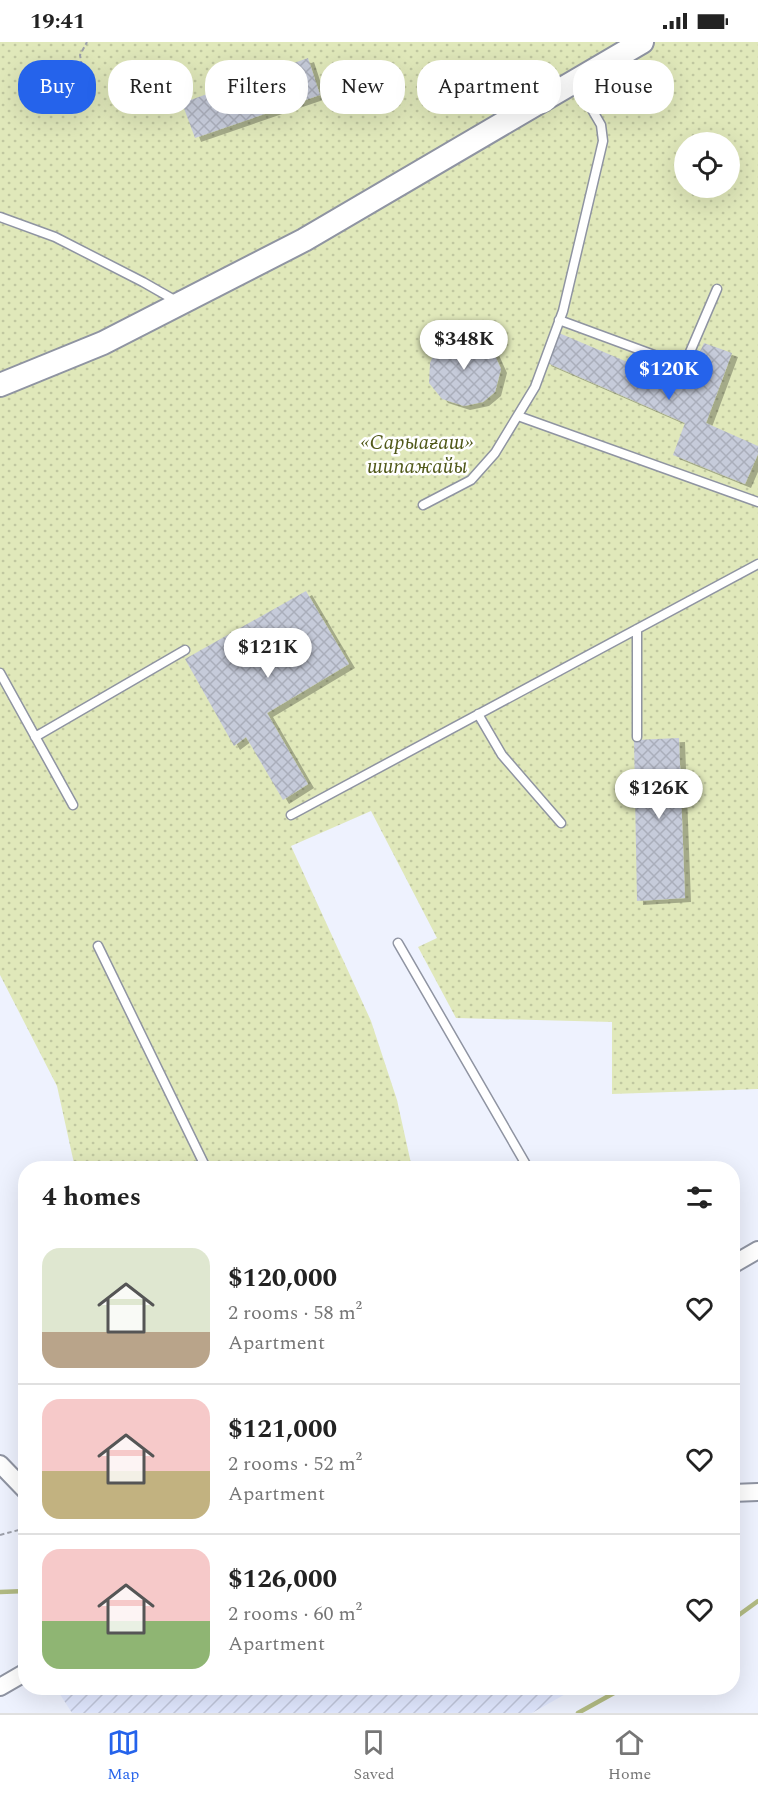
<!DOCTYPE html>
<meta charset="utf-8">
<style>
:root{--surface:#fff;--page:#f2f2f2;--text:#222;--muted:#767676;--line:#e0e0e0;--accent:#2563eb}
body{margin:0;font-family:Spectral,serif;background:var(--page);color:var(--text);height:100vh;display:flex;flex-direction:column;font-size:22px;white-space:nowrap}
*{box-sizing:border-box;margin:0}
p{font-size:20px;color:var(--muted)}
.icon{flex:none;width:33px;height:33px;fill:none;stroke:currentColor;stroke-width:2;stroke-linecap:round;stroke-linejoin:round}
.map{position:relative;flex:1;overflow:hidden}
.drawer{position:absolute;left:18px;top:1119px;width:722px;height:534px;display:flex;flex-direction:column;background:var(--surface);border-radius:24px;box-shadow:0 6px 24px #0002}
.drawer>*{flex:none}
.guide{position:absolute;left:18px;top:18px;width:723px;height:54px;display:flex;gap:12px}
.tools{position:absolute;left:674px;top:90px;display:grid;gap:12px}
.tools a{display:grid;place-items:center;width:66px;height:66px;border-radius:50%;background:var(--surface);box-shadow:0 6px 24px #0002;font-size:30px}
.price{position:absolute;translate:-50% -51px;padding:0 14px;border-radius:21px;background:#fff;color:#222;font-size:20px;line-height:39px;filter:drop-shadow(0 2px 3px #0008)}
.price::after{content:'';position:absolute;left:50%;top:36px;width:18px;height:14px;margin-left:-9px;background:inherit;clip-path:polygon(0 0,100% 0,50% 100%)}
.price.selected{background:var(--accent);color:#fff}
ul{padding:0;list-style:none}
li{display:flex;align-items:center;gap:18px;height:150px;padding:0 24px}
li+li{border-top:2px solid var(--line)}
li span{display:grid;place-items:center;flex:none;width:168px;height:120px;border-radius:18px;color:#555}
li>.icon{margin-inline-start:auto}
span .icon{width:72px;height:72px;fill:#fffc;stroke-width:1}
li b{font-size:26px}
h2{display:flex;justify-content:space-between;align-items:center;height:72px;padding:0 24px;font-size:26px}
.pill{padding:0 21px;border-radius:24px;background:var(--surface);box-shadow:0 6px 24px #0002;font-size:21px;line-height:54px}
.pill.selected{background:var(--accent);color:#fff}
.status{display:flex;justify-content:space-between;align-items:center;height:42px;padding:0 30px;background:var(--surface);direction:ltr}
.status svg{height:16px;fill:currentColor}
.tab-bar{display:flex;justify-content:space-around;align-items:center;height:84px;border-top:2px solid var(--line);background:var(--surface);font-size:16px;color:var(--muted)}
.tab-bar a{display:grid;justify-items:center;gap:3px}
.tab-bar .selected{color:var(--accent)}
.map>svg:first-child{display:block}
.industrial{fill:url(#industrial-furrows)}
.park{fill:url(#park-dots);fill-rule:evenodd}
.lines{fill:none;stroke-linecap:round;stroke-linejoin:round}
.stream{stroke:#b2bb83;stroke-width:4.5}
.building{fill:url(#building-cross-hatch);filter:url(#shadow)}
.service-casing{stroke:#8f94a2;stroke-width:11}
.minor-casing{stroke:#8f94a2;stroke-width:20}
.secondary-casing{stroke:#8f94a2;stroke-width:26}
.path{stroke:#9da0aa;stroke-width:2;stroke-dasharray:4.5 3;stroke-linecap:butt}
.service{stroke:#fff;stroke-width:8}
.minor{stroke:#fff;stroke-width:16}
.secondary{stroke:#fff;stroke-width:22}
.labels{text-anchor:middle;stroke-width:5;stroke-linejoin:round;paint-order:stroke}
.park-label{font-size:21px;font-style:italic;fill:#51591a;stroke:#fff}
</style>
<div class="status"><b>19:41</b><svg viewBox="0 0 49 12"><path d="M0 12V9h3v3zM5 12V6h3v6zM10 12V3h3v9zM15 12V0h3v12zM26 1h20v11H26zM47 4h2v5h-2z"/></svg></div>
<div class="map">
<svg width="758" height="1671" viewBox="0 0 758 1671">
<defs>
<pattern id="industrial-furrows" width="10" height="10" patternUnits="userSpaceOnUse" patternTransform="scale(1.5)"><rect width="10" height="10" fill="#e1e8ff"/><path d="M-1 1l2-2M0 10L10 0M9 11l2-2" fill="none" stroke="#c1c7db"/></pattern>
<pattern id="park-dots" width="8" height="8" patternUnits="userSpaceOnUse" patternTransform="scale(1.5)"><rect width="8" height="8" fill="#e0e8ba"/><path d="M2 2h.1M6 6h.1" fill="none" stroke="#c0c7a0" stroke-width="1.8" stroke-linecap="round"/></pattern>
<pattern id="building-cross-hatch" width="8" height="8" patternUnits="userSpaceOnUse" patternTransform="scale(1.5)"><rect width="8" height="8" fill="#c6cbda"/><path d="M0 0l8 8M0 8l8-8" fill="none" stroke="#aaaebb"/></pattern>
<filter id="shadow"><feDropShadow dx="6" dy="4" stdDeviation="0" flood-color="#0004"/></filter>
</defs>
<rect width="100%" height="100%" fill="#eef2fe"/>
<path class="industrial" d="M56,1646H576L532,1671H72Z"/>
<path class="park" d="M0,0H758V1047L612,1052V980L456,976L418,905L437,896L371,769L291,804L371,979L397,1058L412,1126H75L57,1044L0,933ZM684,100H729V146H684Z"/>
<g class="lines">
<path class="stream" d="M0,1550L26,1549
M732,1578L758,1559
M578,1671L623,1646"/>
</g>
<path class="building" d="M308,16L320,53L195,96L182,61Z
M559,291L684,344L704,301L732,311L706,381L758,404V412L745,442L673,413L685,381L545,320Z
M462,295L478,296L492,307L501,327L495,350L483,360L464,364L442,357L429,341L430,321L438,303Z
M306,549L349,622L267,671L308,742L283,758L246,695L234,704L185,617Z
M679,696L685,856L637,859L634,698Z"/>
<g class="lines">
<g class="service-casing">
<path id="service" d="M0,175L55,195L143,240L178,260
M559,278L684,324L717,247
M518,374L758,460
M423,463L471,438L495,411L535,345L563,269L603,99L601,83L576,40
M0,631L73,763
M478,672L502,713L561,781
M35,695L185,608
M637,695V587
M291,773L758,522
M398,901L528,1126
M98,904L206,1126"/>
</g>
<g class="minor-casing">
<path id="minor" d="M732,1223L758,1208
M0,1422L26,1449
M732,1451L758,1450
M0,1645L26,1630"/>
</g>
<g class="secondary-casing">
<path id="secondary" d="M0,343L103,301L304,198L642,0"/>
</g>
<path class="path" d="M83,31L80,13L87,0
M0,1493L26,1486"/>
<use href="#service" class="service"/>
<use href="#minor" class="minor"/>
<use href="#secondary" class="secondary"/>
</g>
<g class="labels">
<g class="park-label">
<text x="417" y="407">«Сарыағаш»<tspan x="417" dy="24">шипажайы</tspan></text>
</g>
</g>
</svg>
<div class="tools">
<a><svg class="icon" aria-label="locate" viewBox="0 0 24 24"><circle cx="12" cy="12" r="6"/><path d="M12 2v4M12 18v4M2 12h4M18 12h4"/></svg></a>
</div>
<b class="price" style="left:464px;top:329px">$348K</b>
<b class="price selected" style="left:669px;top:359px">$120K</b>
<b class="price" style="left:268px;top:637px">$121K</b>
<b class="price" style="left:659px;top:778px">$126K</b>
<div class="guide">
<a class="pill selected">Buy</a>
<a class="pill">Rent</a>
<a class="pill">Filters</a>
<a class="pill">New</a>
<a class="pill">Apartment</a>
<a class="pill">House</a>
</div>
<section class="drawer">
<h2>4 homes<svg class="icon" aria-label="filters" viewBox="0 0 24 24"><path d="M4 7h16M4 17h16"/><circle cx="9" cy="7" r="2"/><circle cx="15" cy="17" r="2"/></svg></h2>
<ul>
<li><span style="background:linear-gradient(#dfe7d0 70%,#b9a48a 0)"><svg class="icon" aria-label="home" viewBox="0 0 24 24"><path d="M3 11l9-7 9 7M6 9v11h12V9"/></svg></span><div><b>$120,000</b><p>2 rooms · 58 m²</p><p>Apartment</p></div><svg class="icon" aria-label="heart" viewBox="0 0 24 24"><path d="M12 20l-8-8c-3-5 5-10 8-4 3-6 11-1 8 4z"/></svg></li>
<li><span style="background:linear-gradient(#f6c9c9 60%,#c2b280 0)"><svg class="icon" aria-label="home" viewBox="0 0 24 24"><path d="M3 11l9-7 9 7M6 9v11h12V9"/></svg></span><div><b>$121,000</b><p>2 rooms · 52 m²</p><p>Apartment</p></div><svg class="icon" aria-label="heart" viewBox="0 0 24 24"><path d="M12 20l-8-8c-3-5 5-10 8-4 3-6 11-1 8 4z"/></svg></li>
<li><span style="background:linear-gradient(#f6c9c9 60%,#8fb573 0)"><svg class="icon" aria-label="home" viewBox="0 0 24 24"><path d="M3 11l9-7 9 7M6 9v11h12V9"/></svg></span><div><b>$126,000</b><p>2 rooms · 60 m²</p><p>Apartment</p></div><svg class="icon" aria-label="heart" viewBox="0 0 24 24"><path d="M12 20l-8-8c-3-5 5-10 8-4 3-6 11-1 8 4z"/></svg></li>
</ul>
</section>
</div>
<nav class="tab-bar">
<a class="selected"><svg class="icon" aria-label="map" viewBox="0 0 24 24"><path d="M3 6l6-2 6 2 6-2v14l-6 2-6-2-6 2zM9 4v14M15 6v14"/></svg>Map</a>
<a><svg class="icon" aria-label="saved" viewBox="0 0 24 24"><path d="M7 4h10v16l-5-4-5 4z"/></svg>Saved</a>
<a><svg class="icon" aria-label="home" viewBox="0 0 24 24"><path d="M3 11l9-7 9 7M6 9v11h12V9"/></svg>Home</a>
</nav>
